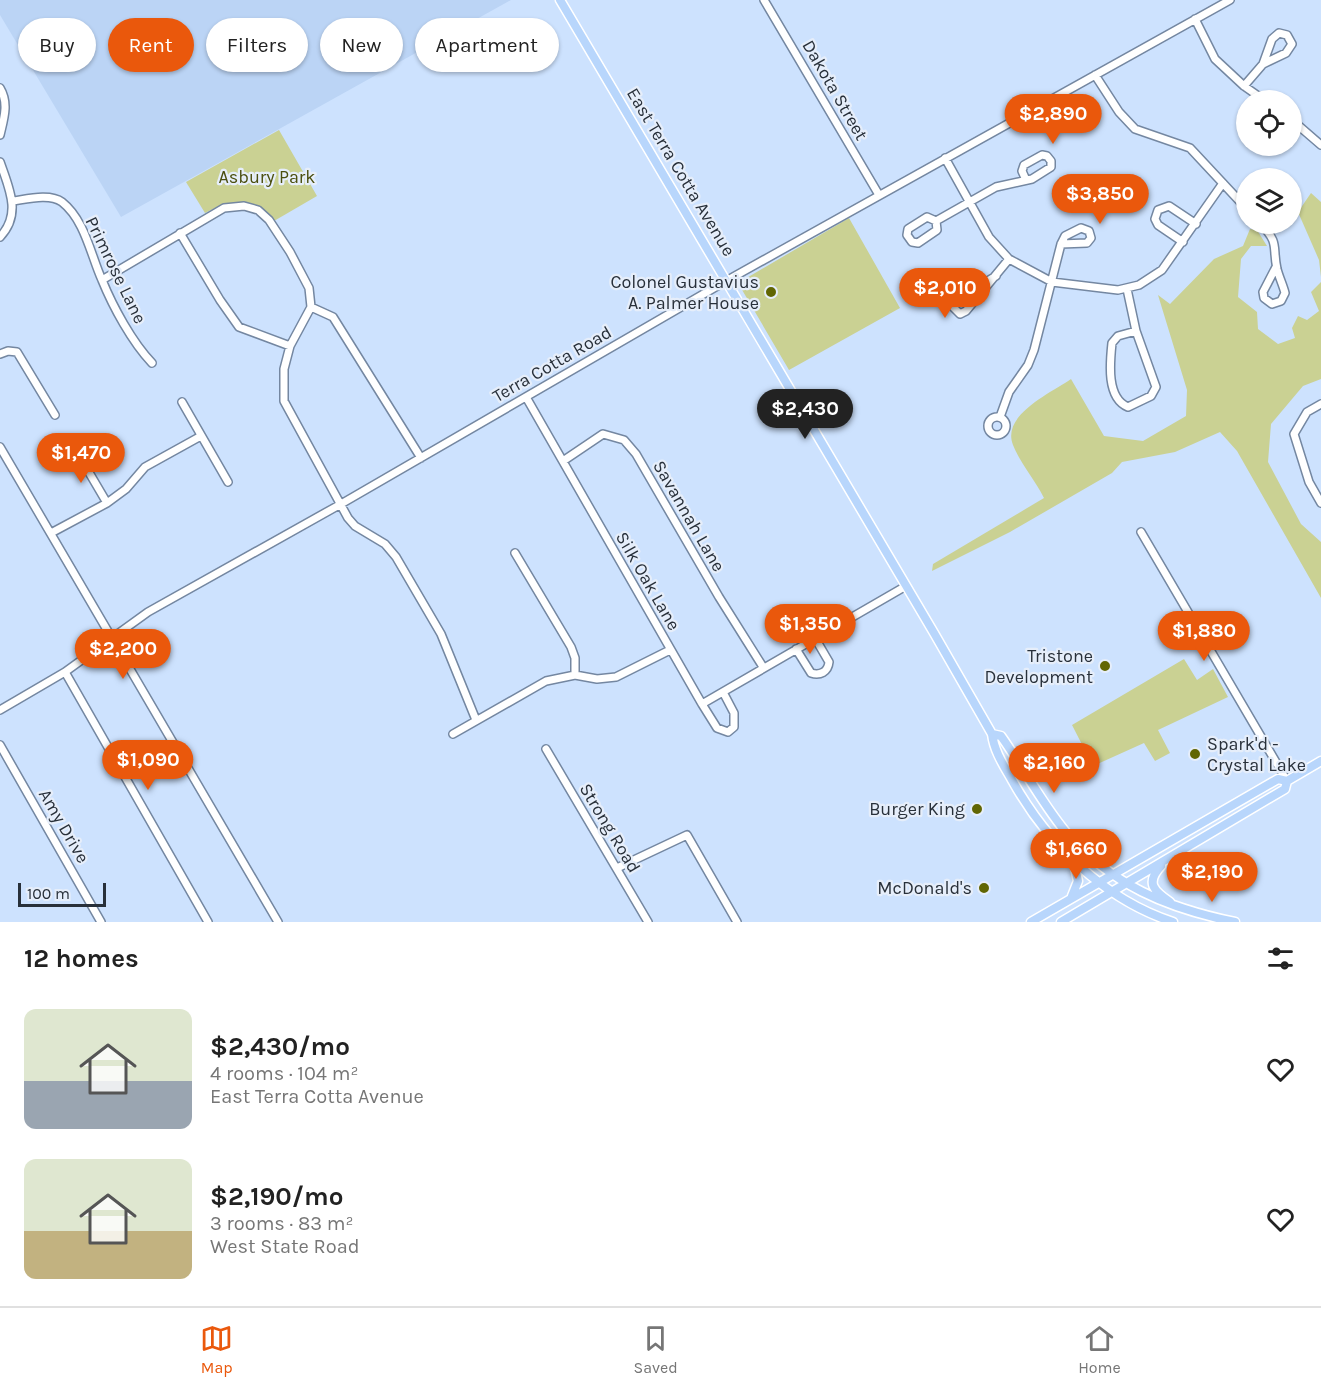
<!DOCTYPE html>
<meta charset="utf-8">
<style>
:root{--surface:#fff;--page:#f2f2f2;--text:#222;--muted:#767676;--line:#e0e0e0;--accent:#ea580c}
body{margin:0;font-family:Karla,sans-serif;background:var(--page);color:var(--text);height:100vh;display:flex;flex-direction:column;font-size:22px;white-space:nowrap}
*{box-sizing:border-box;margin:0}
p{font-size:20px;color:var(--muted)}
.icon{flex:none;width:33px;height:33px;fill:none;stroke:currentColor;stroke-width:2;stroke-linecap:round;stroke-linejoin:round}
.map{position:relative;height:922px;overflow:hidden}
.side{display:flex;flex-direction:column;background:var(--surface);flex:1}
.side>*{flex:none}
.top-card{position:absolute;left:18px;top:18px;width:600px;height:54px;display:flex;gap:12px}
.tools{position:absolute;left:1236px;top:90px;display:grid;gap:12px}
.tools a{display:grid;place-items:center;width:66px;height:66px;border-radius:50%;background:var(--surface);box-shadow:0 2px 4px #0004;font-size:30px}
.scale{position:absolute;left:18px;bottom:15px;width:88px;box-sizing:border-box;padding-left:6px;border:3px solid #28303a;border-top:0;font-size:16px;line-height:21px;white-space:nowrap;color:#28303a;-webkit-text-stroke:4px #e6eefa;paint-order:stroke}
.price{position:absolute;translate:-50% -51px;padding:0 14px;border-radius:21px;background:var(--accent);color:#fff;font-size:20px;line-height:39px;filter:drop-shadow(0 2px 3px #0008)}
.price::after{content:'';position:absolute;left:50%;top:36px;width:18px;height:14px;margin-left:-9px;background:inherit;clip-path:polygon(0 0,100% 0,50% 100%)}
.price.selected{background:#222;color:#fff}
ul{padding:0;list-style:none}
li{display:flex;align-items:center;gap:18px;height:150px;padding:0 24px}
li span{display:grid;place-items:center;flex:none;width:168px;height:120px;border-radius:12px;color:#555}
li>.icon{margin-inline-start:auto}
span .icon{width:72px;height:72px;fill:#fffc;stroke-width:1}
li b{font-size:26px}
h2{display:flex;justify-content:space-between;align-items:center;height:72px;padding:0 24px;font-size:26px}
.chip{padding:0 21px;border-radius:27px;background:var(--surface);box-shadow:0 2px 4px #0004;font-size:21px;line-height:54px}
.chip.selected{background:var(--accent);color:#fff}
.tabs{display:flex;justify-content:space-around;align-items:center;height:84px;border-top:2px solid var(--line);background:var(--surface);font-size:16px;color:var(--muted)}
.tabs a{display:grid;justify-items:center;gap:3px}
.tabs .selected{color:var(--accent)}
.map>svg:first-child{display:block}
.built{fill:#bbd4f5}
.green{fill:#cad193}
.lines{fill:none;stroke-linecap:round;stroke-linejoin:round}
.minor-casing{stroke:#7487a1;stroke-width:10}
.major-casing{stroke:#fff;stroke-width:11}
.minor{stroke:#fff;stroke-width:7}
.major{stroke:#b8d6fc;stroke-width:8}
.poi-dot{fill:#616603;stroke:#e6eefa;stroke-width:2}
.labels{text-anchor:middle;stroke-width:4.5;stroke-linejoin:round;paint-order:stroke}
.street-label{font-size:18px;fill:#28303a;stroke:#e6eefa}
.park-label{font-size:18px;fill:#4b4f0f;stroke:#e6eefa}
.poi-label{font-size:18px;fill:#28303a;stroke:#e6eefa;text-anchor:end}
</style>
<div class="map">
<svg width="1321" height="922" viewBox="0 0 1321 922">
<rect width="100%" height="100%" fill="#cde2fe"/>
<path class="built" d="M0,0H511L121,217L0,15Z"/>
<path class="green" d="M279,130L317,196L274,221C246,204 237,196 205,213L186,182Z
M1311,193L1321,202V277L1319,260L1298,212Z
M849,218L900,308L789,370L738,283Z
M1250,229L1257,230L1267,246H1251L1241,259L1238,297L1257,312L1258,329L1278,344L1295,338L1292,328L1298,316L1307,320L1319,311L1311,292L1321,282V379L1303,386L1271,424L1268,462L1301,524L1321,542V598L1237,451L1220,432L1175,452L1122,462L1112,473L1010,532L932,571L933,564L1044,498C1035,480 1020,463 1013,445C1001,415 1051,393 1071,379L1104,436L1143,441L1186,416L1187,390L1158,295L1170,304L1214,259L1243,246Z
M1184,659L1197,680L1213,669L1228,697L1158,730L1170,753L1155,761L1144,743L1093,766L1072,725Z"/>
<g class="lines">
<g class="minor-casing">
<path id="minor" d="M764,0L879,195
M1195,19L1215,59L1244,86L1264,100
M1095,75L1119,112L1135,129L1190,148L1246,208
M1244,86L1263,64L1286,53L1292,44L1287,35L1279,33L1272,39L1263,64
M0,88C9,103 4,118 0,135
M1292,120L1321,145
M945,158L989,237L1009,259L1052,282L1118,290L1139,285L1162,270L1223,183
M0,162C9,188 22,214 0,237
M13,201C27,199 50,193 62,202C85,220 91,256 102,280C113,307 132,342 152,363
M927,217L936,221L937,230L918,243L912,242L907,235L908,229Z
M936,221L996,187L1032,179L1051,167V161L1047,156L1042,155L1024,165L1022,171L1026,180
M1261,224C1280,244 1272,246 1277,269C1279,277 1283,285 1285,293L1281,301L1272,304L1264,298L1263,292L1276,267
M180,233L220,300L239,327L290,346
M1183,242L1158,225L1155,219L1158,210L1169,206L1196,224
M996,276L954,301L953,307L960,314L966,311L1009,259
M102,280L224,208L244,206L258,210L269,220L290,252L309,288L311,307L290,346L284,369V401L348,518L355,526L385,544L396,557L441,634L476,720
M1127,289L1136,331
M311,307L333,317L421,458
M1136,331L1156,387L1151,396L1128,407C1106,398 1110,362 1112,343L1118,336Z
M0,354L8,351L17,352L55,415
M526,397L702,704L717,728L728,732L734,727V713L723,692
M182,402L228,482
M1321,404L1307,412L1294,434L1309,482L1321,503
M988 426a9 9 0 1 1 18 0a9 9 0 1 1-18 0Z
M1000,417L1009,392L1028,365L1034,350L1061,244L1065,236L1081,228L1089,231L1091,238L1087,243L1061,244
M0,447L278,922
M77,452L107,503
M563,461L603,434L624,440L636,454L719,597L763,667
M1141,532L1287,781
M51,533L107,503L126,489L145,467L201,436
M515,553L571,647L575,658V675
M796,649L811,673C820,676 828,672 829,662L815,638
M65,672L208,922
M702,704L906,586
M0,710L65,672L148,612L341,504L726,281L1230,0
M453,734L546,681L575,675L597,679L616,677L670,650
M0,745L101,922
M546,749L648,922
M617,868L687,835L737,922"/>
</g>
<g class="major-casing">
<path id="major" d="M560,0L934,633L992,734C994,751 1004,766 1012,780C1047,843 1103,899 1173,922
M992,734L1001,736C1023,767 1041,802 1065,831C1111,885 1167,908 1235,922
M1161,866C1145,883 1154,891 1170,902
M1072,896L1078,881L1074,863
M1031,922L1278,779L1287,781L1321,761
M1061,922L1285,789L1287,781"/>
</g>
<use href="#minor" class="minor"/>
<use href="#major" class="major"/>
</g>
<g class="poi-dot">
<circle cx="771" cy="292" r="6"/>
<circle cx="1105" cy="666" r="6"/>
<circle cx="1195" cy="754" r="6"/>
<circle cx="977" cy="809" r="6"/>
<circle cx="984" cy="888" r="6"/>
</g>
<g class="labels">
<g class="street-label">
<text transform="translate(835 90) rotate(60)" y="6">Dakota Street</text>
<text transform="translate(681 172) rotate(59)" y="6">East Terra Cotta Avenue</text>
<text transform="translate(116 270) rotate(64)" y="6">Primrose Lane</text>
<text transform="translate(552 364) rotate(-30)" y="6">Terra Cotta Road</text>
<text transform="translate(689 516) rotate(60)" y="6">Savannah Lane</text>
<text transform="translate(648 581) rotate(60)" y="6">Silk Oak Lane</text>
<text transform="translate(64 826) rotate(60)" y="6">Amy Drive</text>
<text transform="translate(610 828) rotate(59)" y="6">Strong Road</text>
</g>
<g class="park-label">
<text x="267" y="183">Asbury Park</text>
</g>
<g class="poi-label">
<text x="759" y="288">Colonel Gustavius<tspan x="759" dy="21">A. Palmer House</tspan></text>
<text x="1093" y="662">Tristone<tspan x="1093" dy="21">Development</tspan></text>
<text x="1207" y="750" text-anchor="start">Spark'd -<tspan x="1207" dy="21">Crystal Lake</tspan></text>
<text x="965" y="815">Burger King</text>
<text x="972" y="894">McDonald's</text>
</g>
</g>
</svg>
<div class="tools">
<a><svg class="icon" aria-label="locate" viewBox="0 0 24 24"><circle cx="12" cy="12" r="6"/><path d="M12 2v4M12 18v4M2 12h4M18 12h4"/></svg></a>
<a><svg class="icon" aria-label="layers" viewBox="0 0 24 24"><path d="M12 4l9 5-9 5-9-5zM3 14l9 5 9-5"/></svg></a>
</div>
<div class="scale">100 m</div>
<b class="price" style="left:1053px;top:145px">$2,890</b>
<b class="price" style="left:1100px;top:225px">$3,850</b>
<b class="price" style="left:945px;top:319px">$2,010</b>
<b class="price selected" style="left:805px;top:440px">$2,430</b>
<b class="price" style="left:81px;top:484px">$1,470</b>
<b class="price" style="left:810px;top:655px">$1,350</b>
<b class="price" style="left:1204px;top:662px">$1,880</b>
<b class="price" style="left:123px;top:680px">$2,200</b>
<b class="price" style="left:148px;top:791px">$1,090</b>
<b class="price" style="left:1054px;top:794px">$2,160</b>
<b class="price" style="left:1076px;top:880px">$1,660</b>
<b class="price" style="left:1212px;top:903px">$2,190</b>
<div class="top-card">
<a class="chip">Buy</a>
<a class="chip selected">Rent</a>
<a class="chip">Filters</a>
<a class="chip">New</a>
<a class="chip">Apartment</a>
</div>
</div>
<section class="side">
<h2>12 homes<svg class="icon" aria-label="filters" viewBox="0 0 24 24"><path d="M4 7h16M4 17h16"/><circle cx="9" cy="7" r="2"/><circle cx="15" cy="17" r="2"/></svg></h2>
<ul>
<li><span style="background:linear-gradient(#dfe7d0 60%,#9aa5b1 0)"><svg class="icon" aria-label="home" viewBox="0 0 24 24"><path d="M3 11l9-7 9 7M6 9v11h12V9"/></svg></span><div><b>$2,430/mo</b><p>4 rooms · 104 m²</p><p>East Terra Cotta Avenue</p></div><svg class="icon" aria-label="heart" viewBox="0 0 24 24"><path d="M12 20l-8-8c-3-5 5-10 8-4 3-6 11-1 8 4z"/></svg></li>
<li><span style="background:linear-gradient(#dfe7d0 60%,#c2b280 0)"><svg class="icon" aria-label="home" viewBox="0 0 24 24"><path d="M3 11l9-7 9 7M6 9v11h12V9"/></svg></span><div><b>$2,190/mo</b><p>3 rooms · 83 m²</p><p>West State Road</p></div><svg class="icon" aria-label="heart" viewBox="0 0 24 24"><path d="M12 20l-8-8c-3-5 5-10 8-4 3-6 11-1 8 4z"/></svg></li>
</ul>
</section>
<nav class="tabs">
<a class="selected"><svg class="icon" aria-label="map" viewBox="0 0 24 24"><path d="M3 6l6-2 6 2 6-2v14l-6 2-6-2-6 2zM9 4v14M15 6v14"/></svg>Map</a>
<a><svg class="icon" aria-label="saved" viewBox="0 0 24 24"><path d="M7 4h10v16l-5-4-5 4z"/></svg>Saved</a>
<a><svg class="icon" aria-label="home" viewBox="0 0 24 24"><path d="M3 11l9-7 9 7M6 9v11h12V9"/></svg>Home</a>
</nav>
